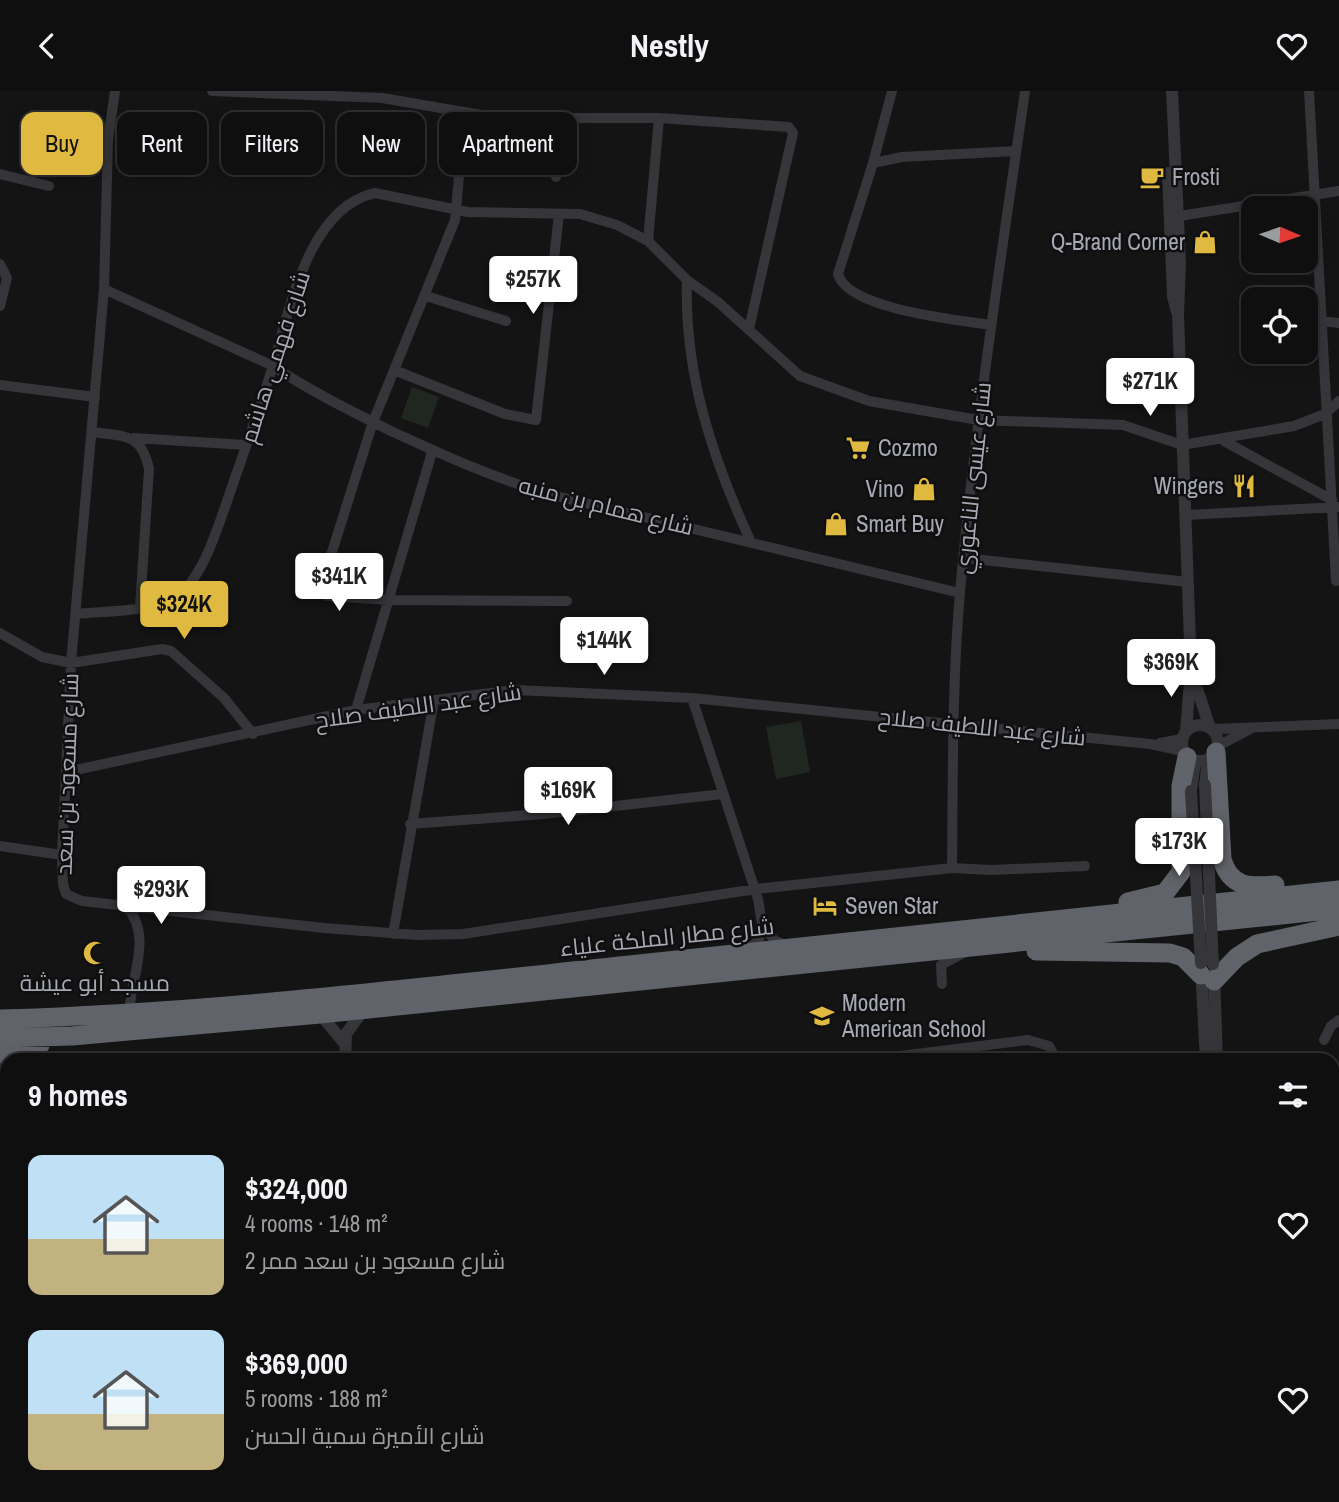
<!DOCTYPE html>
<meta charset="utf-8">
<style>
:root{--surface:#0f0f10;--page:#181819;--text:#f1f3f6;--muted:#9b9c9f;--line:#2f2f30;--accent:#e0ba40}
body{margin:0;font-family:"Archivo Narrow",Cairo,sans-serif;background:var(--page);color:var(--text);height:100vh;display:flex;flex-direction:column;font-size:26px;white-space:nowrap}
*{box-sizing:border-box;margin:0}
p{font-size:23px;color:var(--muted)}
.icon{flex:none;width:38px;height:38px;fill:none;stroke:currentColor;stroke-width:2;stroke-linecap:round;stroke-linejoin:round}
.map{position:relative;flex:1;overflow:hidden}
.panel{position:absolute;left:0px;top:962px;width:1340px;height:450px;display:flex;flex-direction:column;background:var(--surface);border-radius:21px 21px 0 0;box-shadow:0 4px 18px #0003,0 0 0 2px var(--line)}
.panel>*{flex:none}
.banner{position:absolute;left:21px;top:21px;width:700px;height:63px;display:flex;gap:14px}
.needle{width:46px;rotate:92deg}
.tools{position:absolute;left:1241px;top:105px;display:grid;gap:14px}
.tools a{display:grid;place-items:center;width:77px;height:77px;border-radius:14px;background:var(--surface);box-shadow:0 4px 18px #0003,0 0 0 2px var(--line);font-size:35px}
.price{position:absolute;translate:-50% -60px;padding:0 16px;border-radius:7px;background:#fff;color:#222;font-size:23px;line-height:46px;filter:drop-shadow(0 2px 4px #0008)}
.price::after{content:'';position:absolute;left:50%;top:42px;width:21px;height:16px;margin-left:-10px;background:inherit;clip-path:polygon(0 0,100% 0,50% 100%)}
.price.on{background:var(--accent);color:#111}
ul{padding:0;list-style:none}
li{display:flex;align-items:center;gap:21px;height:175px;padding:0 28px}
li span{display:grid;place-items:center;flex:none;width:196px;height:140px;border-radius:14px;color:#555}
li>.icon{margin-inline-start:auto}
span .icon{width:84px;height:84px;fill:#fffc;stroke-width:1}
li b{font-size:30px}
h2{display:flex;justify-content:space-between;align-items:center;height:84px;padding:0 28px;font-size:30px}
.chip{padding:0 24px;border-radius:14px;background:var(--surface);box-shadow:0 4px 18px #0003,0 0 0 2px var(--line);font-size:24px;line-height:63px}
.chip.on{background:var(--accent);color:#111}
header{display:flex;justify-content:space-between;align-items:center;height:91px;padding:0 28px;background:var(--surface);font-size:32px;font-weight:800}
.map>svg:first-child{display:block}
.green{fill:#202721}
.lines{fill:none;stroke-linecap:round;stroke-linejoin:round}
.minor{stroke:#35353a;stroke-width:10}
.tertiary{stroke:#35353a;stroke-width:12}
.motorway{stroke:#61636a;stroke-width:19}
.tertiary-bridge{stroke:#35353a;stroke-width:12}
.labels{text-anchor:middle;stroke-width:5;stroke-linejoin:round;paint-order:stroke}
.poi-label{font-size:23px;fill:#a6a9b4;stroke:#0f0f10;text-anchor:start}
.street-label{font-size:23px;fill:#a6a9b4;stroke:#0f0f10}
</style>
<header><svg class="icon" aria-label="back" viewBox="0 0 24 24"><path d="M15 5l-7 7 7 7"/></svg>Nestly<svg class="icon" aria-label="heart" viewBox="0 0 24 24"><path d="M12 20l-8-8c-3-5 5-10 8-4 3-6 11-1 8 4z"/></svg></header>
<div class="map">
<svg width="1339" height="1411" viewBox="0 0 1339 1411">
<rect width="100%" height="100%" fill="#141415"/>
<path class="green" d="M412,296L439,306L428,337L401,327Z
M801,630L810,681L776,688L766,636Z"/>
<g class="lines">
<path class="minor" d="M115,0L108,49L104,198L71,572L62,764L63,793L66,803L82,810L324,837L417,844L463,843L756,798L952,777L991,779L1085,775
M212,0L382,7L499,27H659L789,36L793,42L749,238
M1309,0L1336,490
M465,21L455,129L373,331L320,499L327,505L389,509L567,510
M873,72L892,0
M0,83L49,95
M556,86L557,28
M1173,126L1339,100
M648,150L659,27
M0,173L7,187L0,215
M687,189C684,282 712,366 750,449
M104,198L273,275C310,300 351,320 391,340C445,365 498,389 556,405L960,502
M426,205L506,230
M1321,230L1339,232
M991,234C957,229 847,218 838,183L873,72L902,66L1016,60
M394,279L505,323L536,329L559,123
M0,294L95,306
M92,341C125,346 141,341 149,378L140,516
M134,347L246,354
M1224,350L1332,409
M1186,424L1339,416
M964,467L1188,491
M76,523C103,520 152,521 175,507C201,489 214,447 224,419C240,372 257,325 272,278C289,222 307,117 375,102L468,121L580,123L617,134L648,150L687,189L718,211L800,285L869,310L978,329L1123,334L1182,354L1294,335L1325,323L1339,310
M0,542L42,566L71,572L162,558L171,560L224,607L253,643
M692,607L758,808L762,833L759,849L746,860
M356,619L432,361
M1212,638L1339,633
M1160,652L1182,648
M1218,655L1252,637
M66,681L356,619L515,599L692,607L1150,653L1183,660
M410,733L543,723L723,703
M0,755L62,764
M952,777C953,685 952,593 960,501C975,333 1001,167 1025,0
M126,815C154,845 130,888 129,923
M762,833L774,849L785,854
M393,843L434,609
M941,874L963,862
M941,874L942,893
M1324,949L1331,935L1339,929
M860,970L1028,949L1049,955L1057,970
M1334,1032L1339,1033
M1334,1061L1339,1056
M1334,1078L1339,1130
M0,1097L7,1098
M0,1220H7
M0,1364H7
M781,1405L793,1411
M40,1411V1405
M362,1411L365,1405
M523,1411L525,1405
M672,1411L675,1405
M1087,1411V1405"/>
<path class="tertiary" d="M1172,0L1180,172L1178,224L1191,578L1186,640
M1168,82L1173,206L1177,221
M1192,582L1210,637
M1182 652a18 18 0 1 1 36 0a18 18 0 1 1-36 0Z
M1205,694L1208,669
M1191,700L1195,671
M1201,876L1206,970
M1214,882L1217,970
M320,923L345,953
M345,970L346,943L364,918
M1227,1405L1228,1411
M1238,1405L1239,1411
M239,1411L240,1405"/>
<path class="motorway" d="M1216,661L1222,768C1230,797 1250,796 1275,794
M1128,811L1165,802L1181,781V695L1187,666
M1036,860L1170,862L1183,866L1201,884
M1214,890L1237,866L1257,853L1339,835
M0,928C207,922 414,897 620,875C859,850 1099,826 1339,799
M0,947L72,945L320,923L1339,818
M0,963L40,954"/>
<path class="tertiary-bridge" d="M1205,694L1213,873
M1191,700L1201,872"/>
</g>
<defs>
<g id="cafe-bare" transform="scale(1.89)"><path d="M-5.5-4.5H6V0H3Q3 3.5 0 3.5H-2.5Q-5.5 3.5-5.5 0ZM3-3.2v2h1.7v-2ZM-6 4.5H4V6H-6Z" fill="#e0ba40" stroke="#0f0f10" stroke-width="2.5" paint-order="stroke"/></g>
<g id="shop-bare" transform="scale(1.89)"><path d="M-5-2.5h2.3a2.7 3.5 0 0 1 5.4 0H5L5.5 6h-11ZM-1.5-2.5h3a1.5 2.3 0 0 0-3 0Z" fill="#e0ba40" stroke="#0f0f10" stroke-width="2.5" paint-order="stroke"/></g>
<g id="supermarket-bare" transform="scale(1.89)"><path d="M-6-5.5h2.5l.6 2H6L4.5 2H-2.5L-4.4-4H-6ZM-1.5 3.2a1.3 1.3 0 1 0 .1 0ZM3 3.2a1.3 1.3 0 1 0 .1 0Z" fill="#e0ba40" stroke="#0f0f10" stroke-width="2.5" paint-order="stroke"/></g>
<g id="restaurant-bare" transform="scale(1.89)"><path d="M-5-6h1v4h1v-4h1v4h1v-4h1v5L-1.5 .5V6h-2V.5L-5-1ZM5-6V6H3V1.5H1.5Q1.5-4 5-6Z" fill="#e0ba40" stroke="#0f0f10" stroke-width="2.5" paint-order="stroke"/></g>
<g id="hotel-bare" transform="scale(1.89)"><path d="M-6-4.5h1.5V1H6V5H4.5V3h-9V5H-6ZM-4 0a1.8 1.8 0 1 1 3.6 0ZM.5 0V-2.5h3Q6-2.5 6 0Z" fill="#e0ba40" stroke="#0f0f10" stroke-width="2.5" paint-order="stroke"/></g>
<g id="mosque-bare" transform="scale(1.89)"><path d="M3.5-4.9A6 6 0 1 0 3.5 4.9A5 5 0 1 1 3.5-4.9Z" fill="#e0ba40" stroke="#0f0f10" stroke-width="2.5" paint-order="stroke"/></g>
<g id="school-bare" transform="scale(1.89)"><path d="M0-5L7-2L0 1L-7-2ZM-4 1L0 2.5L4 1V4Q0 6-4 4Z" fill="#e0ba40" stroke="#0f0f10" stroke-width="2.5" paint-order="stroke"/></g>
</defs>
<g fill-rule="evenodd">
<use href="#cafe-bare" x="1152" y="86"/>
<use href="#shop-bare" x="1205" y="151"/>
<use href="#supermarket-bare" x="858" y="357"/>
<use href="#restaurant-bare" x="1244" y="395"/>
<use href="#shop-bare" x="924" y="398"/>
<use href="#shop-bare" x="836" y="433"/>
<use href="#hotel-bare" x="825" y="815"/>
<use href="#mosque-bare" x="95" y="862"/>
<use href="#school-bare" x="822" y="925"/>
</g>
<g class="labels">
<g class="poi-label">
<text x="1172" y="94">Frosti</text>
<text x="1185" y="159" text-anchor="end">Q-Brand Corner</text>
<text x="878" y="365">Cozmo</text>
<text x="1224" y="403" text-anchor="end">Wingers</text>
<text x="904" y="406" text-anchor="end">Vino</text>
<text x="856" y="441">Smart Buy</text>
<text x="845" y="823">Seven Star</text>
<text x="95" y="900" text-anchor="middle">مسجد أبو عيشة</text>
<text x="842" y="920">Modern<tspan x="842" dy="26">American School</tspan></text>
</g>
<g class="street-label">
<text transform="translate(275 266) rotate(-72)" y="8">شارع فهمي هاشم</text>
<text transform="translate(973 387) rotate(-84)" y="8">شارع عيسى الناعوري</text>
<text transform="translate(606 415) rotate(14)" y="8">شارع همام بن منبه</text>
<text transform="translate(418 615) rotate(-8)" y="8">شارع عبد اللطيف صلاح</text>
<text transform="translate(982 636) rotate(6)" y="8">شارع عبد اللطيف صلاح</text>
<text transform="translate(67 683) rotate(-88)" y="8">شارع مسعود بن سعد</text>
<text transform="translate(667 846) rotate(-6)" y="8">شارع مطار الملكة علياء</text>
</g>
</g>
</svg>
<div class="tools">
<a><svg class="needle" viewBox="-14 -14 28 28"><path d="M0-13l5 13h-10z" fill="#e53935"/><path d="M0 13l5-13h-10z" fill="#9b9c9f"/></svg></a>
<a><svg class="icon" aria-label="locate" viewBox="0 0 24 24"><circle cx="12" cy="12" r="6"/><path d="M12 2v4M12 18v4M2 12h4M18 12h4"/></svg></a>
</div>
<b class="price" style="left:533px;top:225px">$257K</b>
<b class="price" style="left:1150px;top:327px">$271K</b>
<b class="price" style="left:339px;top:522px">$341K</b>
<b class="price on" style="left:184px;top:550px">$324K</b>
<b class="price" style="left:604px;top:586px">$144K</b>
<b class="price" style="left:1171px;top:608px">$369K</b>
<b class="price" style="left:568px;top:736px">$169K</b>
<b class="price" style="left:1179px;top:787px">$173K</b>
<b class="price" style="left:161px;top:835px">$293K</b>
<div class="banner">
<a class="chip on">Buy</a>
<a class="chip">Rent</a>
<a class="chip">Filters</a>
<a class="chip">New</a>
<a class="chip">Apartment</a>
</div>
<section class="panel">
<h2>9 homes<svg class="icon" aria-label="filters" viewBox="0 0 24 24"><path d="M4 7h16M4 17h16"/><circle cx="9" cy="7" r="2"/><circle cx="15" cy="17" r="2"/></svg></h2>
<ul>
<li><span style="background:linear-gradient(#bfe0f5 60%,#c2b280 0)"><svg class="icon" aria-label="home" viewBox="0 0 24 24"><path d="M3 11l9-7 9 7M6 9v11h12V9"/></svg></span><div><b>$324,000</b><p>4 rooms · 148 m²</p><p>شارع مسعود بن سعد ممر 2</p></div><svg class="icon" aria-label="heart" viewBox="0 0 24 24"><path d="M12 20l-8-8c-3-5 5-10 8-4 3-6 11-1 8 4z"/></svg></li>
<li><span style="background:linear-gradient(#bfe0f5 60%,#c2b280 0)"><svg class="icon" aria-label="home" viewBox="0 0 24 24"><path d="M3 11l9-7 9 7M6 9v11h12V9"/></svg></span><div><b>$369,000</b><p>5 rooms · 188 m²</p><p>شارع الأميرة سمية الحسن</p></div><svg class="icon" aria-label="heart" viewBox="0 0 24 24"><path d="M12 20l-8-8c-3-5 5-10 8-4 3-6 11-1 8 4z"/></svg></li>
</ul>
</section>
</div>
